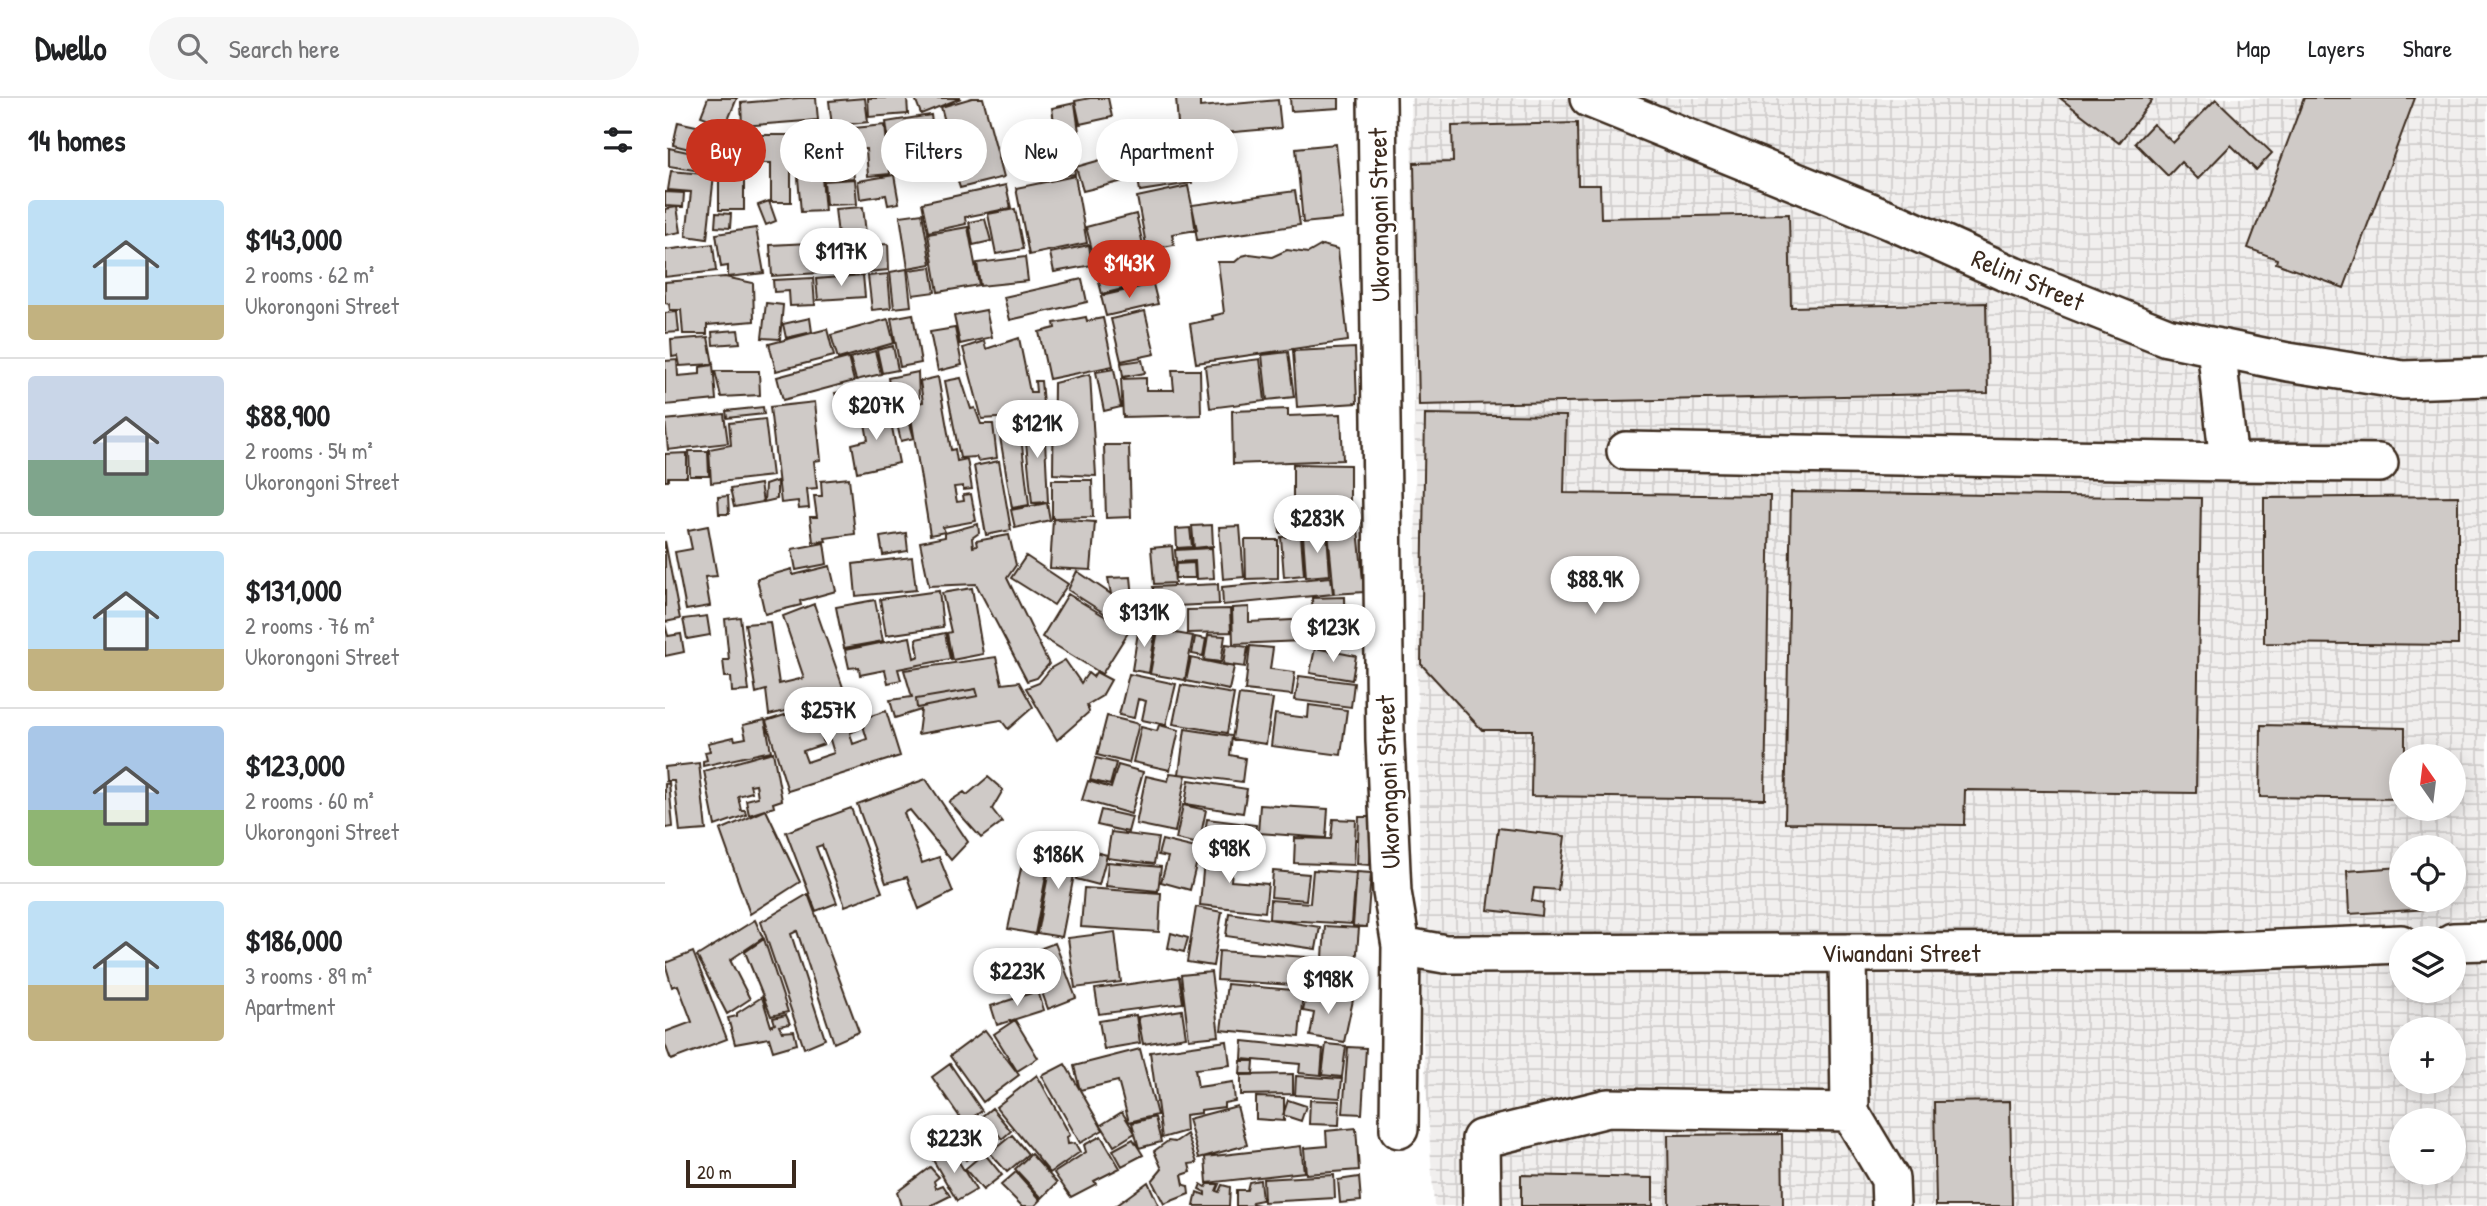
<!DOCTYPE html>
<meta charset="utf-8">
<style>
:root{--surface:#fff;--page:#f6f6f6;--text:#202124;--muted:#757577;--line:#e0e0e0;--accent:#c8321e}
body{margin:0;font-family:"Patrick Hand",sans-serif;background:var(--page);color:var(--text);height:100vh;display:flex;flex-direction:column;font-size:26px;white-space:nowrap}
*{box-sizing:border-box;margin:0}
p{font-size:23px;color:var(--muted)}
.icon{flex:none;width:38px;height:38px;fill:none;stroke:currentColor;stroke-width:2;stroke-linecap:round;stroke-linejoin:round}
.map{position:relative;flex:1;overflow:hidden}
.drawer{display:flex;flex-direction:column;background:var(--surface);width:665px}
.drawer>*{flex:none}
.hud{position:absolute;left:21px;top:21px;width:665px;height:63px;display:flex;gap:14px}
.needle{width:46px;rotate:346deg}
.fabs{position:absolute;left:1724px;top:646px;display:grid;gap:14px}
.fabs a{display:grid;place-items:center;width:77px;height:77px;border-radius:50%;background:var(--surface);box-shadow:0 4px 18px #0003;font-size:35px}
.scale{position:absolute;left:21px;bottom:18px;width:110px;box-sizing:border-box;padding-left:7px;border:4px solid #3b2a1e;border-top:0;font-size:19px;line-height:24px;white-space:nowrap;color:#3b2a1e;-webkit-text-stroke:5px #fff;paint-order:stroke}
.price{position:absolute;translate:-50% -60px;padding:0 16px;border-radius:24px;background:#fff;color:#222;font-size:23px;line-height:46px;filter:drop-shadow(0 2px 4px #0008)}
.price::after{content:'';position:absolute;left:50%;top:42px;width:21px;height:16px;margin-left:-10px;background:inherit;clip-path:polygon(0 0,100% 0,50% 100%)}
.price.selected{background:var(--accent);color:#fff}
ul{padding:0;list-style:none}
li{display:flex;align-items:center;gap:21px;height:175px;padding:0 28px}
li+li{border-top:2px solid var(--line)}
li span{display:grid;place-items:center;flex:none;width:196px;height:140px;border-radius:7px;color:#555}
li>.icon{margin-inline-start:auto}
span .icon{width:84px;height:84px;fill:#fffc;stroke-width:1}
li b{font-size:30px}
h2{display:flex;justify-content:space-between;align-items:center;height:84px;padding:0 28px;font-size:30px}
.tag{padding:0 24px;border-radius:32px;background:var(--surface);box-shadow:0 4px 18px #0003;font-size:24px;line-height:63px}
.tag.selected{background:var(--accent);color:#fff}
header{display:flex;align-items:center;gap:42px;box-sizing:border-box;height:98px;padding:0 35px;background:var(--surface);border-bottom:2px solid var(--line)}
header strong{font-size:33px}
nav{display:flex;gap:38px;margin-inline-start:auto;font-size:24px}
.search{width:490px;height:63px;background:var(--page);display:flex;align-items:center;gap:18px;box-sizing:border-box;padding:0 24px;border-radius:38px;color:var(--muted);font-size:26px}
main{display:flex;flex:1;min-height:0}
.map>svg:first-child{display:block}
.industrial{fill:url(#industrial-grid);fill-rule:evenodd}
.building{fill:#cfcac7;stroke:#3b2a1e;stroke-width:2;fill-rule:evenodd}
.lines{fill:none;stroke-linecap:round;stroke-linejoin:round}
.minor-casing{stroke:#3b2a1e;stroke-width:42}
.minor{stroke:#fff;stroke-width:37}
.labels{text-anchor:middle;stroke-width:6;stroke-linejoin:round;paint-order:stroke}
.street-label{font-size:26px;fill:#3b2a1e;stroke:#fff}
</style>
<header>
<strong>Dwello</strong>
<div class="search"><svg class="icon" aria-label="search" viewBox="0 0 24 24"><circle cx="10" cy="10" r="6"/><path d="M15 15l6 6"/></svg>Search here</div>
<nav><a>Map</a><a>Layers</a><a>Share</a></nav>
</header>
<main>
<section class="drawer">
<h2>14 homes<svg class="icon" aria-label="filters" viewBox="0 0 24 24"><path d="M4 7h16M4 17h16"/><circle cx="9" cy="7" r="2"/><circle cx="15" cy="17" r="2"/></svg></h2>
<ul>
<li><span style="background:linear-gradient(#bfe0f5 75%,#c2b280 0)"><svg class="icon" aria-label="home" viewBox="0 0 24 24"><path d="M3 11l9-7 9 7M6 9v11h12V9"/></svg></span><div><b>$143,000</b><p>2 rooms · 62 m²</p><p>Ukorongoni Street</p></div></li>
<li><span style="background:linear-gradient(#c9d6e8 60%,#7fa58c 0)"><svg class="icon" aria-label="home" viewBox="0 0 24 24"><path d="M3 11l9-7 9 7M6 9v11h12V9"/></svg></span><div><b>$88,900</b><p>2 rooms · 54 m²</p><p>Ukorongoni Street</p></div></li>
<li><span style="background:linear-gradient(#bfe0f5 70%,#c2b280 0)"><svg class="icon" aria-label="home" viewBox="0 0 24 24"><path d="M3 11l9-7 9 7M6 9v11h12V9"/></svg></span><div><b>$131,000</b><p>2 rooms · 76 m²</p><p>Ukorongoni Street</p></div></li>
<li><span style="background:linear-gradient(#a9c7e8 60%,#8fb573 0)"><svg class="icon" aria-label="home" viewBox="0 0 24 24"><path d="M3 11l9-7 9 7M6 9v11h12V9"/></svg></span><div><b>$123,000</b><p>2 rooms · 60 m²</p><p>Ukorongoni Street</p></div></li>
<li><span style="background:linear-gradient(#bfe0f5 60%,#c2b280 0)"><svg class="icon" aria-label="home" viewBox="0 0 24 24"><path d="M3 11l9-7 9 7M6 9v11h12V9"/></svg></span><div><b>$186,000</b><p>3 rooms · 89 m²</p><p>Apartment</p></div></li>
</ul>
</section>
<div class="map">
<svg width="1822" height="1108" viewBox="0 0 1822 1108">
<defs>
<pattern id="industrial-grid" width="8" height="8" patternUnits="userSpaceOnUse" patternTransform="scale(1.75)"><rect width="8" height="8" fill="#f1efee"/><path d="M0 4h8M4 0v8" fill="none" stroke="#d0cdcc"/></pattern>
</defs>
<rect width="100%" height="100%" fill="#fff"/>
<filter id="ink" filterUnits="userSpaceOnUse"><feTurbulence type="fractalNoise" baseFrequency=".0143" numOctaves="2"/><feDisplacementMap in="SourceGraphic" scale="14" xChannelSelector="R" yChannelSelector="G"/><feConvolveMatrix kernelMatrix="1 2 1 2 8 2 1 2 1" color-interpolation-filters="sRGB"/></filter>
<g filter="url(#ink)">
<path class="industrial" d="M746,0H1822V1108H769L756,909ZM1736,658H1788V710H1736ZM1736,749H1788V802H1736ZM1736,840H1788V892H1736ZM1736,931H1788V984H1736ZM1736,1022H1788V1074H1736Z"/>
<path class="building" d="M43,0H72L61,27L36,18Z
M134,0H151L153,22L77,28L76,5Z
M200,0L203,24L167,28L164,3Z
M203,0H242L243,16L204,19Z
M250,0H296L256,16Z
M307,0H318L339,79L295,90L289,70L299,67L288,29L282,31L276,9Z
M425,0H443L447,19L415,26L410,3Z
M511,0H535V9L613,2L616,30L514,39Z
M625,0H674V10L626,13Z
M1395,0H1483L1487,2L1454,45Z
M1639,0H1750L1679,190L1611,165L1612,161L1583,150Z
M1551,1L1607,55L1591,72L1566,47L1533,81L1516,64L1503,78L1470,45L1488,26L1508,45Z
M410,5L414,34L391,39L387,10Z
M266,17L270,48L245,52L247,64L227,67L221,24Z
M13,24L54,33L49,57L8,47Z
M912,25L913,87H935L936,120L1124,116L1126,209L1321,205L1323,295L754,307L749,65L788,64L787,28Z
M220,27L225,76L203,78L201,51L186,52L189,80L173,81L168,32Z
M165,31L167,57L155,58L160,113L136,114L129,34Z
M54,37H126V104H106V65H79V112H54Z
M397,42L399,54L382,56L380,45Z
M291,46L295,66L253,74L248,54Z
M671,46L678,121L638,125L631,50Z
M4,50L51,60L48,75L4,68Z
M407,53L410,76L369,82L366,59Z
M460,55L467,81L418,93L411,69Z
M522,55L527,85L475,93L470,63Z
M6,73L49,77L42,141L21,138L26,94L3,92Z
M229,77L234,105L223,107L221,97L195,101L193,83Z
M410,78L422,145L364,157L351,90Z
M190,81L192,106L161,107L159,83Z
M341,87L346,110L300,119L301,126L263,134L257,105Z
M523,88L532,132L507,136L509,147L482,152L472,99Z
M630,93L635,127L532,142L527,107Z
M0,94L19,95L18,109L0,108Z
M104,103L111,123L101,127L93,107Z
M12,109L16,134L0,137V111Z
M198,109L201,135L173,137L170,111Z
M350,111L358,151L331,156L323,116Z
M51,115L66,116L65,130L50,129Z
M257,115L266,166L243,170L235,118Z
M471,116L479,151L430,163L421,129Z
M320,121L326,143L308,147L304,124Z
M303,129L314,187L273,194L263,136Z
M91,130L99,175L63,179V168L56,169L51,136Z
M184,143L186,173L107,178L105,147Z
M48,146L51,173L0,179V152Z
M223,146L224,172L190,175L188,148Z
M424,147L427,167L389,174L385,155Z
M657,147L673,151L683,243L531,265L525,226L548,221L547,218L559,215L553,164H570L577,158L585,156L607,159L622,152L643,155Z
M360,159L363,183L315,188L312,165Z
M266,169L270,194L248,197L244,172Z
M242,171L246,208L229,210L225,174Z
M483,172L486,184L437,196L434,184Z
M223,176L226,210L207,212L203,178Z
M198,177L200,199L153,202L151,181Z
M60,179L88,185L89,223L42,227V236H18L16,212H5L4,206L0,205V184Z
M148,180L150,207L125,208L124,193L109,194L108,182Z
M417,181L422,204L345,222L339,199Z
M488,186L493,206L441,218L436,198Z
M101,205L118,207L115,241L97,240Z
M321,212L327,239L295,246L289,218Z
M480,213L490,256L456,263L446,221Z
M12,214L14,234L0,235V215Z
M248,216L256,265L235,269L226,220Z
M421,219L422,223L438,220L448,268L384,281L374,234L390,230L389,225Z
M145,220L147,234L121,240L118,226Z
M223,221L229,245L173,261L166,237Z
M290,230L297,267L273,273L265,234Z
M162,231L169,258L111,273L104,246Z
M73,232L75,245L48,247L47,234Z
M43,239L48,266L15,268L13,258L7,259L6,242Z
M354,240L365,294H371L370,283H376L379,317L317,321L298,250L319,243L321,251Z
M228,248L233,272L217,275L212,252Z
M690,250L692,305L632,309L628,253Z
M210,253L216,276L191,282L185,260Z
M623,254L629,299L602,302L597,257Z
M183,260L189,283L118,302L112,279Z
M595,261L600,303L545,310L540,268Z
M12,262L13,278L35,276V269L48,267L51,302L0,307V263Z
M477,262L480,275L458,279L456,265Z
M449,271L456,309L439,313L431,274Z
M507,272H535L536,317L458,319L456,281L481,280V292H509Z
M50,273H94L95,297L56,299Z
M253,274L254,300L227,305L223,280Z
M425,276L431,378L388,376L389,285Z
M273,279L286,352L290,351L292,363L302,361L307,391L298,392V388L289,389L292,404L299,403L298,397L306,396L311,423L278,429L280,434L265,437L244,307L258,304L255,283Z
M296,280L306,311L310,310L316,326H328L332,360L313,363L311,359L295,360L280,283Z
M211,286L216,308L176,317L170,295Z
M150,304L156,362L149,363L152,390L142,391L144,410L134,411L133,403L116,405L105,309Z
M242,307L244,318L229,321L227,308Z
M98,309L99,316L62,320L61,313Z
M223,309L234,365L192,374L187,346L203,342L198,314Z
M623,311V318L676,316L678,362L568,366L567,313Z
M59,316L63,345L3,352L0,322Z
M760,316L901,318L899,395L1105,398L1100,701L866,698L867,632H817L756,566Z
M243,319L249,340L236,343L231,322Z
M100,321L107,378L46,385L44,351L66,347L64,325Z
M354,322L364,407L347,410L333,327Z
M379,322L383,404L367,405L359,324Z
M439,347H464L466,419L441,420Z
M24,353H43L44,378H25Z
M22,355V379H3V383H0V356Z
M334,363L346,432L321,437L309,368Z
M628,366L685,367V418H628Z
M184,380L190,436L160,440L161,443L148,444L145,419H152L149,398H157L156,383Z
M387,382H427L428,419L387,420Z
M112,383V401L99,404L100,387Z
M95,386L98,404L69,409L65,391Z
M1126,394L1536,400L1531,695L1300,692L1299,727L1120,725Z
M63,398L64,416H54L53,399Z
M1793,398V547L1599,545V400Z
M382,405L385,422L350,430L346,412Z
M657,419V433L615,435L614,421Z
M692,420L699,494L669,496L662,423Z
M388,421L430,424L426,472L385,470Z
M313,426L314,435L307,440L308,449L312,448L311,443L344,437L351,467L342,480L384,566L372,580L362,583L311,486L264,488L255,444L280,439V435Z
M547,427L548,448L529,450L527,428Z
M43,428L52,478L40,479L45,508L21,512L10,454L27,451L23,432Z
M575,428L579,479L558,481L554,429Z
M525,430L527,449L512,450L511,431Z
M241,435L243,453L218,457L215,439Z
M662,435L665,477L641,479L638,437Z
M636,438L639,477L619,479L616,439Z
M580,442H613V480L581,481Z
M0,443L15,521L0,524Z
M159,445L162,466L131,472L127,451Z
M507,448L510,485L489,486L486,450Z
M547,450L549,480L531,481L530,463L511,464L510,452Z
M361,458L403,486L389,507L346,480Z
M247,459L251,492L191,498L188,466Z
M529,465L530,480H510L511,466Z
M165,468L171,493L135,503L136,507L100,516L92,481L127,471L128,477Z
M412,473L446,496L443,480L466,479L470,519L464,531L403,492Z
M666,479L668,496L558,507L557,489Z
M553,486L554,506L489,509L488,489Z
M307,490L318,556L287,562L282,535L286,534L277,495Z
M274,493L278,529L221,537L215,501Z
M403,496L464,533L437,576L377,539Z
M680,499L681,541L568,546L567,510L584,509V524L648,521L647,500Z
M210,502L218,543L179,550L171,509Z
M149,506L181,598L104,617L101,592L91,595L80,526L105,524L114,586L139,580L118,518Z
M565,511L566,534L522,535V512Z
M42,518L45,537L22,541L18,521Z
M75,519L84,593L67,594L66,579H60L58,562H64L60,521Z
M0,526L3,538L16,536L19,554L0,558Z
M474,528L491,530L484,575L467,572Z
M493,532L528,538L520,582L485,576Z
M280,535L285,561L233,571L236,582L223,585L220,572L195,577L194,569L184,570L180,552L245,539L249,560L254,558L251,541Z
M543,537L560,538L556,564L539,562Z
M530,539L541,541L538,558L527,556Z
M561,546L583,549L580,569L558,566Z
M585,548L608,550L605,571L630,574L627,597L580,592Z
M650,550L691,558L687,582L645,575Z
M331,559L337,586L354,584L368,609L343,631L336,622L253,636L256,612L230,620L225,602L247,599L239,572ZM311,591L313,598L252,610L251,601Z
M526,560L569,569L564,592L521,583Z
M400,562L416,585L423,575L428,579L431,574L446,582L437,598L422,607L424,614L392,642L361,590L374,585L386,570Z
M464,576L511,586L501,627L477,622L481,603L473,601L469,620L454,617Z
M634,578L689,585L686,609L630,602Z
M516,587L569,596L562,635L508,626Z
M311,591L313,598L252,610L251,601Z
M574,597L608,601L601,646L567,641Z
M644,607L682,612L676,657L606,648L610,616L643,620Z
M148,608L159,646L138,653L142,664L169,655L163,635L193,626L194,631L185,635L188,646L202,641L196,621L221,613L235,658L123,693L101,623Z
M442,618L474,626L464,665L432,657Z
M100,622L106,653L38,668V663L42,662L40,654L45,653L43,645L69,639L70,642L81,640L78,627Z
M494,627L514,632L505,672L468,664L476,629L492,633Z
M1596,627L1740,630V658H1736V701L1595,699Z
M520,631L567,638L565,657L580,660L577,684L514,676Z
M108,654L117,702L108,705L109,709L84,717L81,702L93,699L91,686L85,687L87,694L73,698L76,712H80L81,717L50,728L39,673Z
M431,660L451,665L445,687L425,682Z
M34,665L41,732L15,734L9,683H1L0,669Z
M453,667L478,674L466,716L417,702L423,683L446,690Z
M505,675L521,677L510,734L471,726L481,678L503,683Z
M323,679L338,692L327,711L337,724L316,740L284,704L299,694L302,697Z
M261,681L303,744L286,762L245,712L239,715L257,765L274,759L288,794L254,811L242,779L221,785L192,706Z
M524,682L582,691L578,715L520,706Z
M4,685L8,729L0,730V686Z
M518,707L541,712L534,746L511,741Z
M595,707L663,711L661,740L593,735Z
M186,710L217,794L180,808L157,747L151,749L172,805L151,813L121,734Z
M101,712L135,784L85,816L55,732Z
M436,712L467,719L463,734L432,727Z
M694,719H707L705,767L692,766Z
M542,721L591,727L588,754L538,748Z
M668,721L691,722L689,767L629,765L630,740L666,741Z
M833,730L900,738L893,792L869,790L867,803L878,805L877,818L823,812Z
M446,734L493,740L489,766L442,760Z
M362,742L387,747L370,836L343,831Z
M497,742L535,751L525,792L496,784L503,759L493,757Z
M389,746L414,751L397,839L372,835Z
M418,751L442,757L434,787L411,781Z
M540,751L569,754L566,783L603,786L600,814L535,807Z
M443,764L496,769L493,793L441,788Z
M1736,769V802H1764V811L1684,816L1682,773Z
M648,772L691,775L687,826L604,821L605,802L645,805Z
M608,773L644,776L641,802L606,799Z
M692,774L706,775L702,829L688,828Z
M419,790L496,795L494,834L416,829Z
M143,796L194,934L169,945L132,833L126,836L160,941L139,950L96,824Z
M531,809L557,814L548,868L522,864Z
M564,815L655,829L651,851L561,838Z
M90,822L98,840L65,862L85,901L62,916L32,858Z
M660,828L694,830L689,891L552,882L554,853L658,860Z
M450,834L456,884L410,890L403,840Z
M506,835L523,840L519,854L503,850Z
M99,841L123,914L106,918L80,854Z
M390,845L411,900L383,911L363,855Z
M28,854L62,941L6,962L0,946V934L27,924L13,887L7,889L0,865Z
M546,874L554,938L524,941L516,877Z
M514,879L518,905L434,916L430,891Z
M562,886L638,893L634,939L556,932Z
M373,893L379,912L332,927L326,908Z
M642,893L688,902L679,944L645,938L649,915L638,913Z
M97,899L106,928L110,926L108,920L121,917L125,926L114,928L117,934L129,933L132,946L108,953L104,940L70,946L63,920L72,918V915Z
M517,912L521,939L478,946L473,919Z
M471,917L475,945L439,951L434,923Z
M350,922L373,960L352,973L329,936Z
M320,932L354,977L318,1004L285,958Z
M562,943L565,967L530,971L533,989L568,984L570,1003L559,1005V1009L536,1012V1015L520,1017L521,1033L497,1040L485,954Z
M578,943L658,951L656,977L634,975L635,966L577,961Z
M661,946L681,948L677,979L657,977Z
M683,949L701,950L697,1016L678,1015Z
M475,951L492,1017L464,1024L453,983L415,992L409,968Z
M576,963H589L588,976H575Z
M285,966L317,1013L299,1025L267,979Z
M400,966L438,1032L415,1045L377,978Z
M628,976V996L576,997V977Z
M372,977L405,1037L402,1039L403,1046L410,1045L415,1054L385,1075L331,1009Z
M631,978L677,981L675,1000L630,997Z
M591,999L619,1000V1023L591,1021Z
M623,1002L641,1008L636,1023L618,1017Z
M645,1002L675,1003L674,1027L644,1026Z
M1345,1003L1347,1108H1271L1269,1004Z
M572,1008L582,1047L534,1060L523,1021Z
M327,1010L346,1033L337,1041L333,1036L301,1062L285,1044Z
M457,1014L470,1035L449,1048L436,1027Z
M490,1019L496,1044L474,1050L467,1025Z
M691,1030L694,1072L641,1076L639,1050L662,1048L661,1033Z
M522,1036L532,1065L524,1066L526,1074L517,1077L519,1087L523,1088L524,1096L499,1106L487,1083L497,1071L489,1053L503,1043L510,1044Z
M1117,1036L1118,1108H1004L1003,1037Z
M347,1037L363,1056L342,1074L325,1055Z
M436,1038L455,1070L429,1083L431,1086L406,1099L389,1075L421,1054L419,1047Z
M468,1041L478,1057L457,1068L448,1052Z
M636,1048L639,1074L542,1085L540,1059Z
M286,1051L311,1092L292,1103L268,1062Z
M319,1055L337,1077L318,1092L300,1071Z
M366,1056L392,1085L377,1100L350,1071Z
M265,1069L274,1079L269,1083L271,1090L278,1087L285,1098L265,1108H236L232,1094Z
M351,1074L376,1102L370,1108H357L336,1087Z
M669,1077L670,1100L599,1104L598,1081Z
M856,1077L988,1080V1108H856Z
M694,1079L696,1103L675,1105L673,1082Z
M595,1082L597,1102L587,1104L588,1106L601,1108H571V1092H582L584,1084Z
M483,1084L494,1108H450Z
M536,1086L541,1089L543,1086H554L551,1093L554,1094L557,1087L565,1089L564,1108H529L532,1094L540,1097V1094L534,1091Z"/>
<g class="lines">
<g class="minor-casing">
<path id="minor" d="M712,0L720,643L727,794L736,848L734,1031
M924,0L1227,123L1349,178L1502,239L1623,264L1738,282L1822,279
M961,353L1564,364L1551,249
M1564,364L1714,365
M1788,844L1822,843
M736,848L780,856L1543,854L1736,846
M1183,855L1185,1014L1225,1081L1226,1108
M817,1108L816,1041L943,1010L1185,1014"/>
</g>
<use href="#minor" class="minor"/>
</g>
</g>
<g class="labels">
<g class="street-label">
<text transform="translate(714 117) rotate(-91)" y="9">Ukorongoni Street</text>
<text transform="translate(1363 182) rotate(23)" y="9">Relini Street</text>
<text transform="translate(723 684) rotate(-92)" y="9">Ukorongoni Street</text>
<text x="1236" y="864">Viwandani Street</text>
</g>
</g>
</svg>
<div class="fabs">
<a><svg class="needle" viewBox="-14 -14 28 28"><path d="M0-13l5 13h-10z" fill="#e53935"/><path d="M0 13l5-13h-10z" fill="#757577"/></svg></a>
<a><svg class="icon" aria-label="locate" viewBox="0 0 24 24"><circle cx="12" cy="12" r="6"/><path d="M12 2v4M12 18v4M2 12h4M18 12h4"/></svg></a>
<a><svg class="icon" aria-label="layers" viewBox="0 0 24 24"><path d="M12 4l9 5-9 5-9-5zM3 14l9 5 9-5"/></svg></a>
<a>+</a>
<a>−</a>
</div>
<div class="scale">20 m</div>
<b class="price" style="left:176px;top:190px">$117K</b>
<b class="price selected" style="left:464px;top:202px">$143K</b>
<b class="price" style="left:211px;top:344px">$207K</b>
<b class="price" style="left:372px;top:362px">$121K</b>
<b class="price" style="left:652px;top:457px">$283K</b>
<b class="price" style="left:930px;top:518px">$88.9K</b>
<b class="price" style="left:479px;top:551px">$131K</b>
<b class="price" style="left:668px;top:566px">$123K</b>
<b class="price" style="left:163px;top:649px">$257K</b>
<b class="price" style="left:564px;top:787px">$98K</b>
<b class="price" style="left:393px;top:793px">$186K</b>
<b class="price" style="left:352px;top:910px">$223K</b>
<b class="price" style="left:663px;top:918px">$198K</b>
<b class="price" style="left:289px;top:1077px">$223K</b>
<div class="hud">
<a class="tag selected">Buy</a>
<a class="tag">Rent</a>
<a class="tag">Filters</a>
<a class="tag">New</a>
<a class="tag">Apartment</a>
</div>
</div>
</main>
